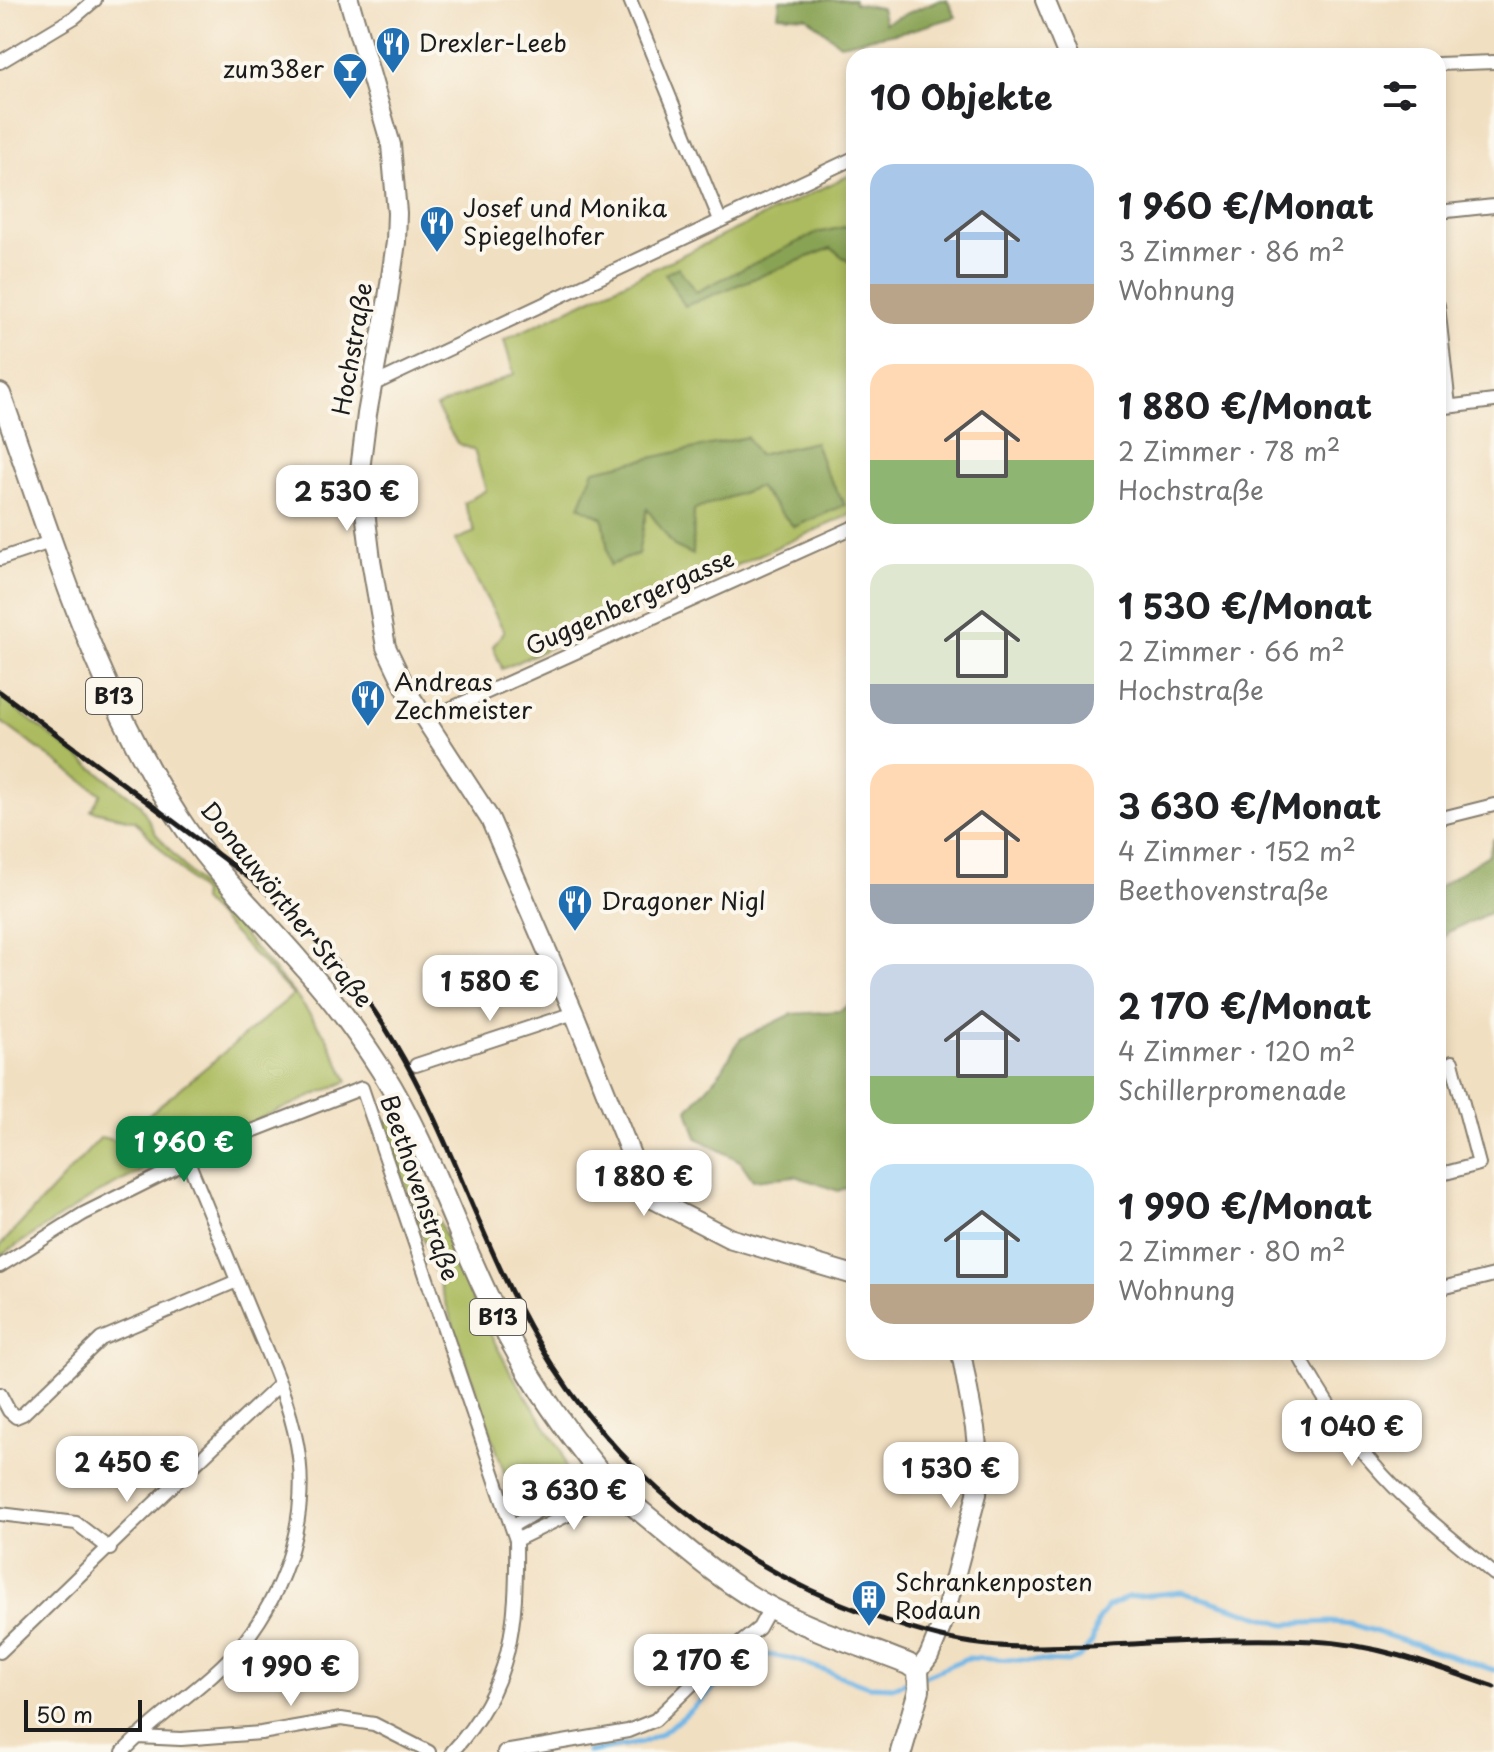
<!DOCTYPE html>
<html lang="de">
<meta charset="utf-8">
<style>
:root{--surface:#fff;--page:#f6f6f6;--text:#202124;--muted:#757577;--accent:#0b8043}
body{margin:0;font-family:"Playpen Sans",sans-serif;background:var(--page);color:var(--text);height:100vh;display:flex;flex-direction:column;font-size:30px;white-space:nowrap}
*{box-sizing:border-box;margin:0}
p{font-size:26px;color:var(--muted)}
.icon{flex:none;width:44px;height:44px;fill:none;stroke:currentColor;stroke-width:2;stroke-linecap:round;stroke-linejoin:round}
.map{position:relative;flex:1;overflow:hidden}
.drawer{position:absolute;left:846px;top:48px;width:600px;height:1312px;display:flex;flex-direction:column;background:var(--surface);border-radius:24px;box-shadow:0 4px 12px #0003}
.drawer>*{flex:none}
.scale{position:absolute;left:24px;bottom:20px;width:118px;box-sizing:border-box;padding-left:8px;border:4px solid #1c1c1c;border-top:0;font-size:22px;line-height:28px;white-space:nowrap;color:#1c1c1c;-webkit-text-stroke:6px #fbf7ec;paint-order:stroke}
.price{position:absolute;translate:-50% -68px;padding:0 18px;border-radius:16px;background:#fff;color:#222;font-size:26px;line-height:52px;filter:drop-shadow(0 2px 4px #0008)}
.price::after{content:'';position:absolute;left:50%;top:48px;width:24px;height:18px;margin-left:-12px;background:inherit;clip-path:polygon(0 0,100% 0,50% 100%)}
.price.selected{background:var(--accent);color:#fff}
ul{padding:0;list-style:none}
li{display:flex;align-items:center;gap:24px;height:200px;padding:0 24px}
li span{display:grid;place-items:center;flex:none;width:224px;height:160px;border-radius:24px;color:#555}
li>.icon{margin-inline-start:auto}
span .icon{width:96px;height:96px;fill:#fffc;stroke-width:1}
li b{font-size:34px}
h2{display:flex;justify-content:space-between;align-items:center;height:96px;padding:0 24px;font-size:34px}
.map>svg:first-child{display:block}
.green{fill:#acbb5e;stroke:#646c3d;stroke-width:2}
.forest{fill:#89a355;stroke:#526038;stroke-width:2}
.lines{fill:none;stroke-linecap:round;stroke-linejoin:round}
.stream{stroke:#6fb6e6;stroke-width:5}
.street-casing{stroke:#867e6e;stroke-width:16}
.secondary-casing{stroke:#867e6e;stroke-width:22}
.primary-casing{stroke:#867e6e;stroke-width:24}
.street{stroke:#fff;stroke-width:12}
.secondary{stroke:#fff;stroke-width:18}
.primary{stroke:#fff;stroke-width:20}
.rail{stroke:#1c1c1c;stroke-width:5}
.labels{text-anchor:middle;stroke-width:8;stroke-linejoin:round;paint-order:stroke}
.shield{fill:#fbf7ec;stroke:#5f5e5a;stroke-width:2}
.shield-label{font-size:22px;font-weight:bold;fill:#1c1c1c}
.poi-label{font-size:24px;fill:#1c1c1c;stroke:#fbf7ec;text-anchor:start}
.street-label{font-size:24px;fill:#1c1c1c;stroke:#fbf7ec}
</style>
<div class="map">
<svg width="1494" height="1752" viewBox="0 0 1494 1752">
<rect width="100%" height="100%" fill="#fbf7ec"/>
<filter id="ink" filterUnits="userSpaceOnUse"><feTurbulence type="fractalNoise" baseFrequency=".0125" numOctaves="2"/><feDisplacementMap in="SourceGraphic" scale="16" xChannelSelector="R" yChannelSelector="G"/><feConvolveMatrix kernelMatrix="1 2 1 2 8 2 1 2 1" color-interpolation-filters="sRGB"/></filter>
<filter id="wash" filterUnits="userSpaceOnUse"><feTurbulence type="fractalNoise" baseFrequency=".006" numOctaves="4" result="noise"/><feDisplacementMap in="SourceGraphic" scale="32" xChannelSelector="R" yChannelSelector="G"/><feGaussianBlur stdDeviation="1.8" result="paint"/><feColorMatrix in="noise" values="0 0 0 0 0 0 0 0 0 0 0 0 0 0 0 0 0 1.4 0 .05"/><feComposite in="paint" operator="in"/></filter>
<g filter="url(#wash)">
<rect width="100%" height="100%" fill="#f1dfc1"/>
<path class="green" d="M854,173V513L502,669L493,646L504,631L455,540L475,532L464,503L486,490L474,450L457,443L436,407L514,374L504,340Z
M0,697L140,804L156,834L297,997L327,1038L348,1081L169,1157L98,1193L0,1256V1246L101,1137L117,1141L293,995L201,900L202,893L135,821L91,810L101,794L0,721Z
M393,1119L415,1177L429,1198L477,1309L510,1371L561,1450L567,1473L562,1487L547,1496L535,1498L521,1494L508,1483L385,1127L387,1126L386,1121Z"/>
<path class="forest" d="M780,0H854V3L881,8L885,23L938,0H947L956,17L915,29L840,44L807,17L778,15Z
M854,225V266L831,248L685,306L665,274L678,267L696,292L816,233Z
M747,437L758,455L815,442L824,468L845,505L794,527L758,487L694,510L693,555L674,546L647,509L638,554L610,565L603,518L579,506L594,470Z
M1494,838V911L1448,932L1438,946V887L1488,855Z
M854,1001V1134L850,1139L854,1142V1185L838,1191L796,1176L753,1180L740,1161L697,1138L688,1110L722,1070L740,1039L792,1014L840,1011Z"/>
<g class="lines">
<path class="stream" d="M922,1677L967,1658L1068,1662L1079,1658L1092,1642L1098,1619L1108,1607L1128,1597L1182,1592L1285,1624L1330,1622L1352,1624L1494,1670
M588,1752L641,1743L659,1735L682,1718L747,1658L769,1655L793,1659L868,1686L893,1687L912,1680"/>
</g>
</g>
<g filter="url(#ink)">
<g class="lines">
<g class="street-casing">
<path id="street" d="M630,0L720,220
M0,62L75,17L95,0
M1438,64L1494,62
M1438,212L1494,206
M1438,305L1449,406
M372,385L854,158
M1438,408L1494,401
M0,559L53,541
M425,720L854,527
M1438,819L1494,805
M416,1065L574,1013
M1438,1175L1479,1164L1452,1062
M0,1266L83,1214L237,1137L362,1088L516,1540C517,1626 512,1686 452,1752
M1438,1289L1494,1275
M1297,1352C1319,1392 1343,1431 1374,1465C1409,1506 1453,1539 1494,1574
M0,1394L9,1411L16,1417L23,1414L101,1339L237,1281
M0,1514L76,1523L110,1549
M512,1526L601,1474
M516,1540L617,1491
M0,1652C93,1563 185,1472 280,1384
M137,1737L181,1739L261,1733L341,1719L374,1724L429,1752
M123,1752C160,1712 209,1685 244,1642C287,1588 310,1513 297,1444C288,1396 266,1351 248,1307C228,1259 208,1210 188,1161
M504,1752L628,1731L655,1720L706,1671L759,1628L770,1608"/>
</g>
<g class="secondary-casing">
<path id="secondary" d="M349,0L391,145L397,213L396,242L388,298L367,414L360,470L371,560L386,647L408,693L490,819L574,1013L644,1187L653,1199L729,1238L854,1275
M1045,0L1068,56
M918,1671L929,1656L942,1625L977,1494L979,1465L975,1428L961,1352"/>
</g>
<g class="primary-casing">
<path id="primary" d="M0,394C52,539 100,705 188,832C221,879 262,918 299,961C330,995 357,1032 382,1071C428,1144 454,1228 492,1305C521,1365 559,1423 602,1475C617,1493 637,1508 656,1524C693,1555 730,1587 773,1609C817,1632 863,1646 908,1664L918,1671L919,1690L901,1752"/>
</g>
<use href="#street" class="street"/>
<use href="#secondary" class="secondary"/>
<use href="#primary" class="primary"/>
<path class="rail" d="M0,692L256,883C310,930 358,980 394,1042C451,1137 482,1246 538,1342C613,1471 731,1565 870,1615C903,1627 937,1638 972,1643C1010,1649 1048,1647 1086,1646C1161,1643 1238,1637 1313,1641C1377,1644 1435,1666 1494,1687"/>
</g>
</g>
<defs>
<g id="restaurant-pin" transform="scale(1.8)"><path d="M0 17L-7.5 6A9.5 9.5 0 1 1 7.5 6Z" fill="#1f6fb2" stroke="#fbf7ec"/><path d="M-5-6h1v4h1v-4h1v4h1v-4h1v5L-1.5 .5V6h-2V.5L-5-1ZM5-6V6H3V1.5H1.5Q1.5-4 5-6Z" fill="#fff"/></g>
<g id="bar-pin" transform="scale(1.8)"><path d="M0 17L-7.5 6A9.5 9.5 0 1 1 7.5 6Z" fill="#1f6fb2" stroke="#fbf7ec"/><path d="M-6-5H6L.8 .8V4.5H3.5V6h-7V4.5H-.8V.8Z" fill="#fff"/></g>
<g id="building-pin" transform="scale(1.8)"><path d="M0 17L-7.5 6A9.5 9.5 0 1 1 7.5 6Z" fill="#1f6fb2" stroke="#fbf7ec"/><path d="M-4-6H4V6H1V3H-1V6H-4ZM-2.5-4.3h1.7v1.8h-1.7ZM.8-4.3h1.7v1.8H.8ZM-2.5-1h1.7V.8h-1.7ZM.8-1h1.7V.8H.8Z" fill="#fff"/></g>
</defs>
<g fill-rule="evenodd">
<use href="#restaurant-pin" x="393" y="44"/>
<use href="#bar-pin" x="350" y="70"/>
<use href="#restaurant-pin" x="437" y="223"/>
<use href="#restaurant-pin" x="368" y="697"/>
<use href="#restaurant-pin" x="575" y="902"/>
<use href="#building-pin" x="869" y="1597"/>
</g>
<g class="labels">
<g class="shield">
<rect x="86" y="678" width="56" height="36" rx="6"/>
<rect x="470" y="1299" width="56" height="36" rx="6"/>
</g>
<g class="shield-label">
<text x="114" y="704">B13</text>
<text x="498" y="1325">B13</text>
</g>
<g class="poi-label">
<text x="419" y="52">Drexler-Leeb</text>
<text x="324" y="78" text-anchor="end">zum38er</text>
<text x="463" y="217">Josef und Monika<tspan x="463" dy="28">Spiegelhofer</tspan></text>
<text x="394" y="691">Andreas<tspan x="394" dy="28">Zechmeister</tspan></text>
<text x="601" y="910">Dragoner Nigl</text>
<text x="895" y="1591">Schrankenposten<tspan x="895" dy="28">Rodaun</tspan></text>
</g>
<g class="street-label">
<text transform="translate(353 349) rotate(-80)" y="8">Hochstraße</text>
<text transform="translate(630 603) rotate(-24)" y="8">Guggenbergergasse</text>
<text transform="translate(286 905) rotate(51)" y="8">Donauwörther Straße</text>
<text transform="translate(419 1188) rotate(71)" y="8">Beethovenstraße</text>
</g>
</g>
</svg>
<div class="scale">50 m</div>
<b class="price" style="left:347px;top:533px">2 530 €</b>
<b class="price" style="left:490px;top:1023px">1 580 €</b>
<b class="price selected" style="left:184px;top:1184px">1 960 €</b>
<b class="price" style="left:644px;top:1218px">1 880 €</b>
<b class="price" style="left:1352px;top:1468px">1 040 €</b>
<b class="price" style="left:127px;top:1504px">2 450 €</b>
<b class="price" style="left:951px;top:1510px">1 530 €</b>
<b class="price" style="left:574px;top:1532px">3 630 €</b>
<b class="price" style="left:701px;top:1702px">2 170 €</b>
<b class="price" style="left:291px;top:1708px">1 990 €</b>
<section class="drawer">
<h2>10 Objekte<svg class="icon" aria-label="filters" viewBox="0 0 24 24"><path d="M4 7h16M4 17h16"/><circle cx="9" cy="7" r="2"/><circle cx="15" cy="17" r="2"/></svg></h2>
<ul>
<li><span style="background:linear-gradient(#a9c7e8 75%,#b9a48a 0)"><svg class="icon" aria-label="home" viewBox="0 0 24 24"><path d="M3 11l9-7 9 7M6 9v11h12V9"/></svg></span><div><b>1 960 €/Monat</b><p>3 Zimmer · 86 m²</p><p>Wohnung</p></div></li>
<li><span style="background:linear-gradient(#ffd9b3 60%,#8fb573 0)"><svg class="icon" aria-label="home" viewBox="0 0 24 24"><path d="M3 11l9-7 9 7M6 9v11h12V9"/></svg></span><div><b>1 880 €/Monat</b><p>2 Zimmer · 78 m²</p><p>Hochstraße</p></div></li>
<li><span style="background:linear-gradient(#dfe7d0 75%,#9aa5b1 0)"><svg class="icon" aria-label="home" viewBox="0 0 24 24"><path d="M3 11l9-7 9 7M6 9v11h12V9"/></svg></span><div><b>1 530 €/Monat</b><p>2 Zimmer · 66 m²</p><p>Hochstraße</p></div></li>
<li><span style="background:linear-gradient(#ffd9b3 75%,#9aa5b1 0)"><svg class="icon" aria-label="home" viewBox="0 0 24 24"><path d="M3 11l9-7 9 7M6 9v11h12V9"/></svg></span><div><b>3 630 €/Monat</b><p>4 Zimmer · 152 m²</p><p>Beethovenstraße</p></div></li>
<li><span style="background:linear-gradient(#c9d6e8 70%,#8fb573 0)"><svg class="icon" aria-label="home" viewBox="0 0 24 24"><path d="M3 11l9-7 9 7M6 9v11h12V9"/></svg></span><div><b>2 170 €/Monat</b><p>4 Zimmer · 120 m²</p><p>Schillerpromenade</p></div></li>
<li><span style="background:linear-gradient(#bfe0f5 75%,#b9a48a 0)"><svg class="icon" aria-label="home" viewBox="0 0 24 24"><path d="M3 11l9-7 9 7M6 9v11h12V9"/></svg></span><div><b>1 990 €/Monat</b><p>2 Zimmer · 80 m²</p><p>Wohnung</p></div></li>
</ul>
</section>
</div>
